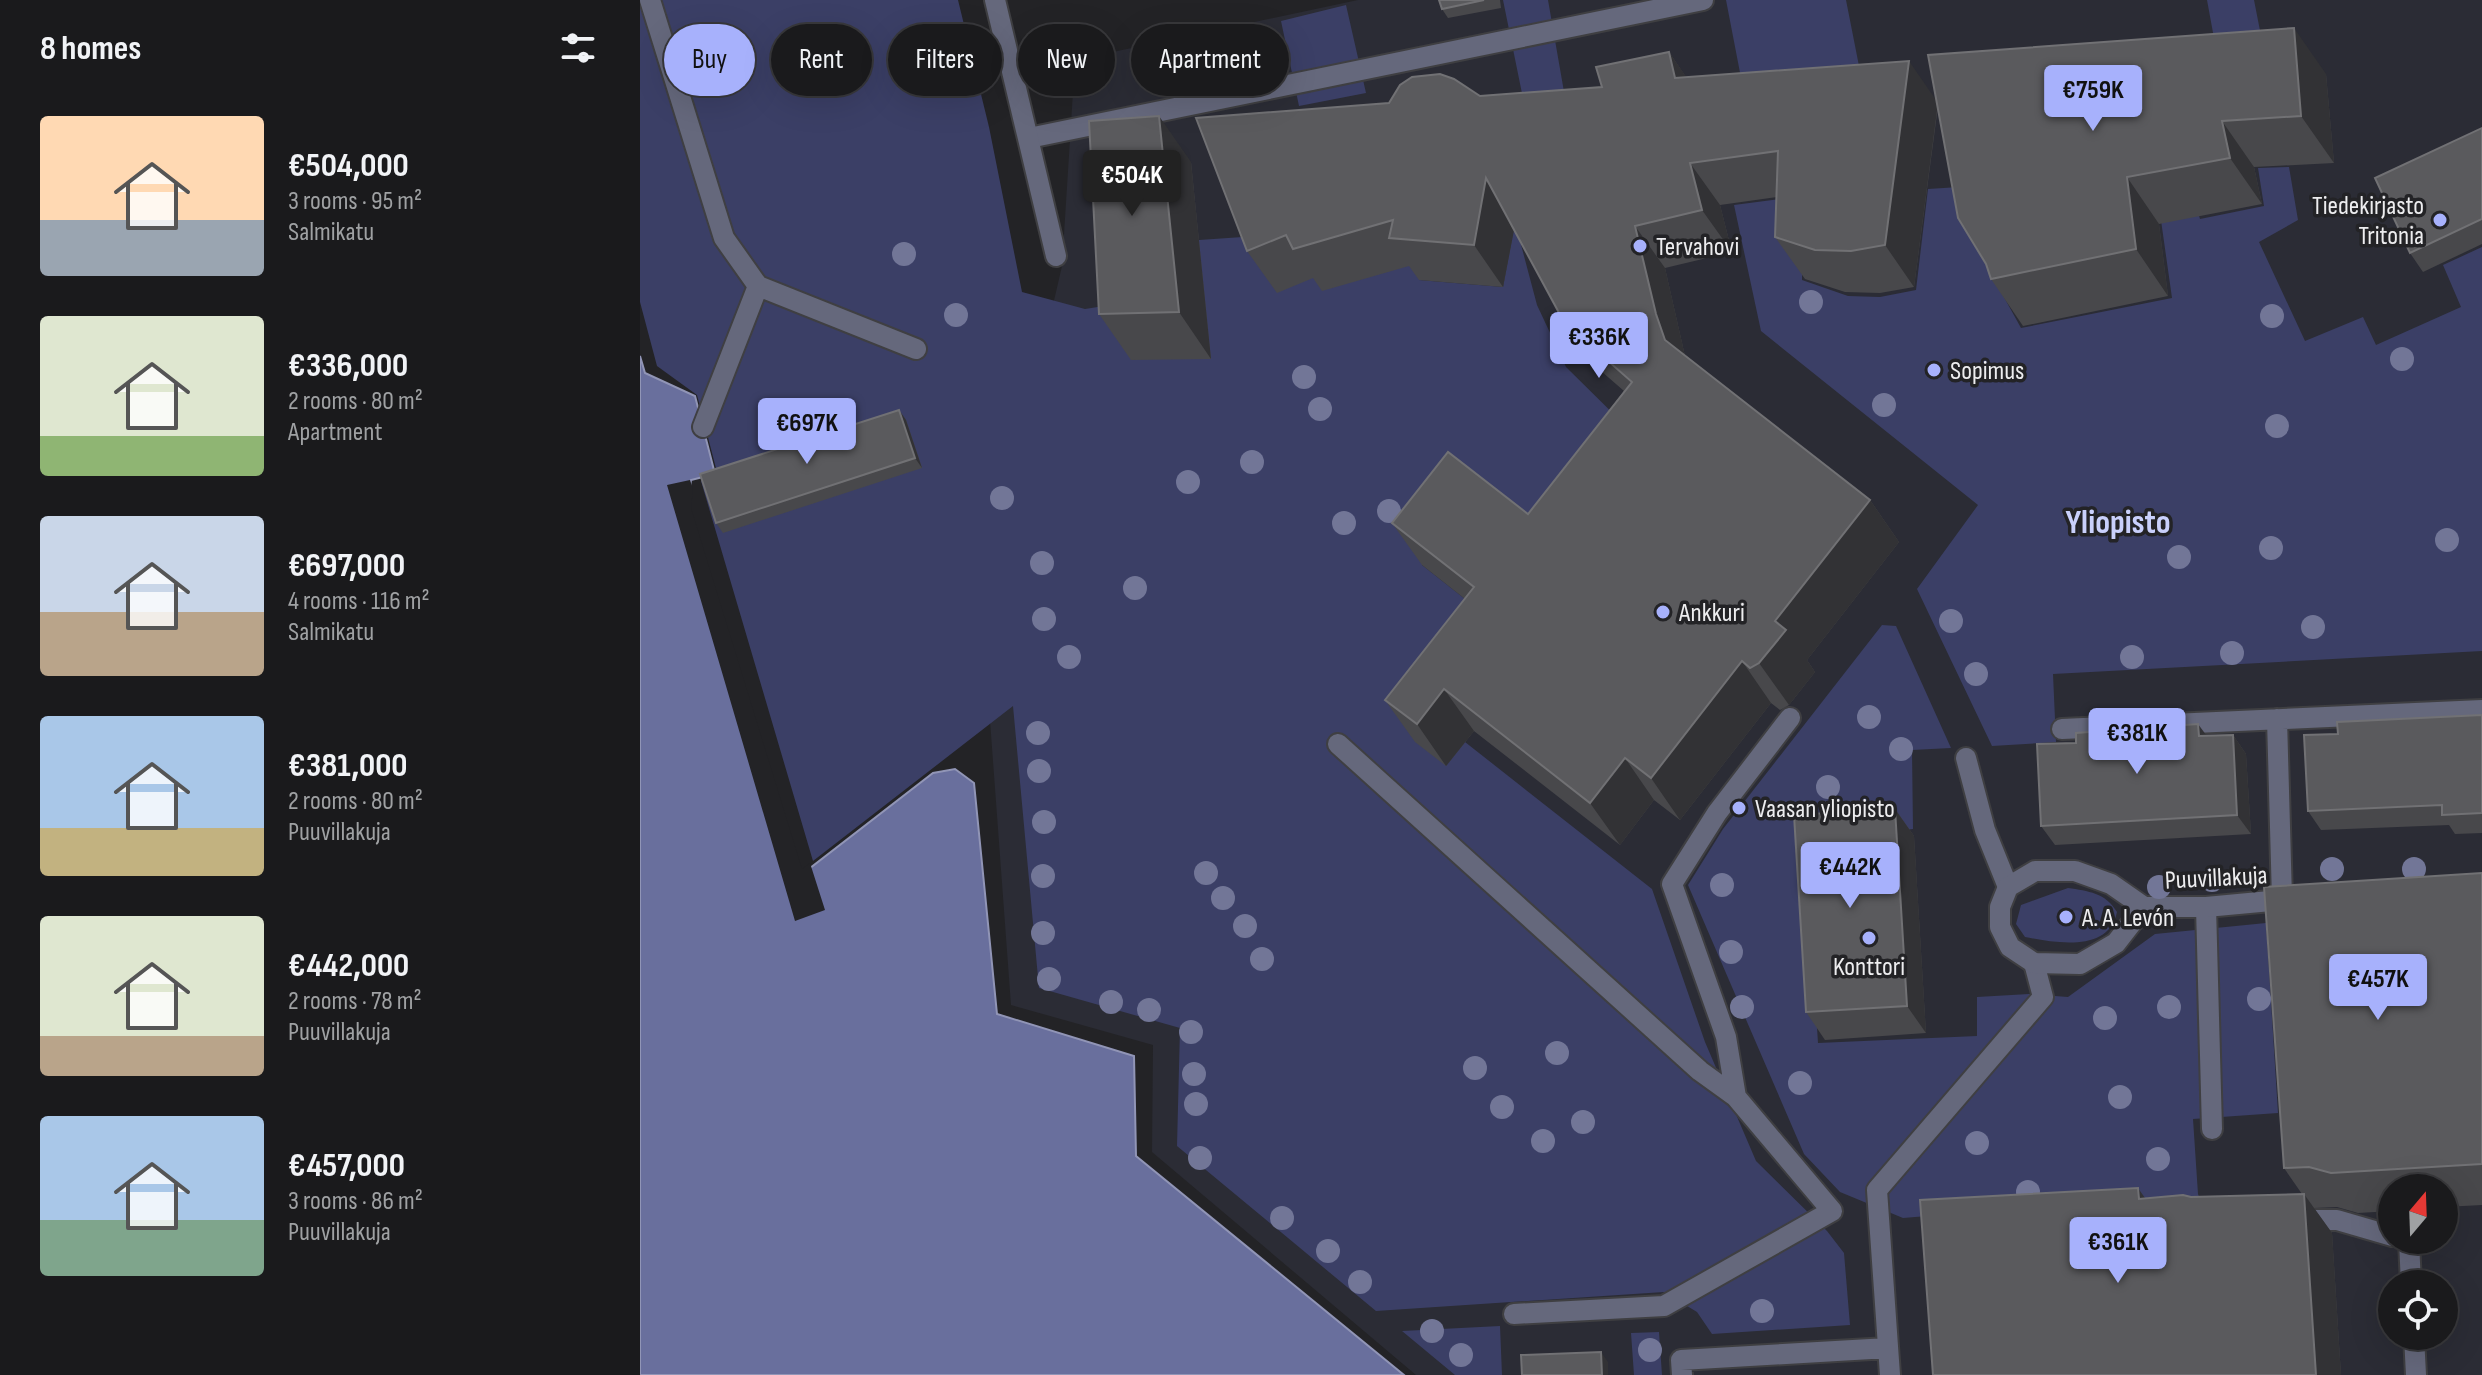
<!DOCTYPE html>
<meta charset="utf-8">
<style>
:root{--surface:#1a1a1c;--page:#272729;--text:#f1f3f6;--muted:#9fa1a3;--line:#38383b;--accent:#a7b1fc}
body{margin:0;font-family:"Sofia Sans Condensed",sans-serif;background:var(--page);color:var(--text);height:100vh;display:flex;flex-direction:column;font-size:30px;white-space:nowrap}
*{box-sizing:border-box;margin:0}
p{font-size:26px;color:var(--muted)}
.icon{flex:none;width:44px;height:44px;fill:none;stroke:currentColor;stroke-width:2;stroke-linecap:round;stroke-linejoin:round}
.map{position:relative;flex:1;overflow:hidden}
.panel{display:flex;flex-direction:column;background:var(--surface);width:640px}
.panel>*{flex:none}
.top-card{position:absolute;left:24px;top:24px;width:760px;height:72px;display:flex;gap:16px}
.needle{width:52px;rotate:19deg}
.tools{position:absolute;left:1738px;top:1174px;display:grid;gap:16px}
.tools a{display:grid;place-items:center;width:80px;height:80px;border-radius:50%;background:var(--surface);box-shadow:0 8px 32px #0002,0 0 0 2px var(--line);font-size:40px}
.price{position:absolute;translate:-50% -68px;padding:0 18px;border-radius:8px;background:var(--accent);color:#111;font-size:26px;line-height:52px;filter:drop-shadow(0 2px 4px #0008)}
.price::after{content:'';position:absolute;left:50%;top:48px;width:24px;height:18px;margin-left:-12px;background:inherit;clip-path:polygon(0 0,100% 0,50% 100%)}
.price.selected{background:#222;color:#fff}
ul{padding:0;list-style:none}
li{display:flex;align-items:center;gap:24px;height:200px;padding:0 40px}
li span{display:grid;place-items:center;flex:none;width:224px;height:160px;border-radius:8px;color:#555}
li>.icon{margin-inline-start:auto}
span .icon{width:96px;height:96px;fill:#fffc;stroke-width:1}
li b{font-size:34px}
h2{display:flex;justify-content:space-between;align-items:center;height:96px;padding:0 40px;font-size:34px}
.chip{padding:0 28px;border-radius:36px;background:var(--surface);box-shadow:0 8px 32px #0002,0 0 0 2px var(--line);font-size:28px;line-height:72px}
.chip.selected{background:var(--accent);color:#111}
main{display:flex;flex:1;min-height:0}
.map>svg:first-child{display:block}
.built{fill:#2b2c35;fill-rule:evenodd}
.green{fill:#3b3f66}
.water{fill:#696f9d;stroke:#9195b6;stroke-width:2}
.pier{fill:#232326}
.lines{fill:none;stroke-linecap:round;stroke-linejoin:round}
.lane-casing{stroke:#3f3f42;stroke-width:24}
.street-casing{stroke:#3f3f42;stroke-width:24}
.lane{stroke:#65687c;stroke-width:20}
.street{stroke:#65687c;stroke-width:20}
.tree{fill:#727697}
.wall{fill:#48484b}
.shaded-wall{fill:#323235}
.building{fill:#5a5a5d;stroke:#717174;stroke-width:2}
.poi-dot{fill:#a7b1fc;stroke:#232326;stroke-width:3}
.labels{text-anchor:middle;stroke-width:7;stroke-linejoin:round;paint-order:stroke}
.poi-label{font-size:26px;fill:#ededef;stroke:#232326;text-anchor:start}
.street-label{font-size:26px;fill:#ededef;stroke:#232326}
.district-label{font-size:34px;font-weight:bold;fill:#c9d0fb;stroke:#232326}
</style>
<main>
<section class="panel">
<h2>8 homes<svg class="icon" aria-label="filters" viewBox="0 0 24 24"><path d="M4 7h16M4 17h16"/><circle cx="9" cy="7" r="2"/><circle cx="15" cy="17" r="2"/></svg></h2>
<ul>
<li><span style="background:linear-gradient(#ffd9b3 65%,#9aa5b1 0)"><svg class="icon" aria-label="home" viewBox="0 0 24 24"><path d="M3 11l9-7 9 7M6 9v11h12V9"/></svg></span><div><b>€504,000</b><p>3 rooms · 95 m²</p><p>Salmikatu</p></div></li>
<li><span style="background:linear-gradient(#dfe7d0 75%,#8fb573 0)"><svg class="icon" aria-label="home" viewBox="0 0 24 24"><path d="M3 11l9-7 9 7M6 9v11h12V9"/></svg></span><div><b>€336,000</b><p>2 rooms · 80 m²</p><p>Apartment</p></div></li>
<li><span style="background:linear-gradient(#c9d6e8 60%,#b9a48a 0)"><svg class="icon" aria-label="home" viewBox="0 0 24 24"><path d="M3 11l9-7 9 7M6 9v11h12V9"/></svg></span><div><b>€697,000</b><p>4 rooms · 116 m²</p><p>Salmikatu</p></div></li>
<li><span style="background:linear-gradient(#a9c7e8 70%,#c2b280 0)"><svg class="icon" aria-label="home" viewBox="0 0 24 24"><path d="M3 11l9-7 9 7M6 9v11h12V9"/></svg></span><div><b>€381,000</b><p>2 rooms · 80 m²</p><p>Puuvillakuja</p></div></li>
<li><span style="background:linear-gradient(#dfe7d0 75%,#b9a48a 0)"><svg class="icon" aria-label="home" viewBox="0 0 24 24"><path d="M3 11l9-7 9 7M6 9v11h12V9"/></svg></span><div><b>€442,000</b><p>2 rooms · 78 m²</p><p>Puuvillakuja</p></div></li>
<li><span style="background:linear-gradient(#a9c7e8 65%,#7fa58c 0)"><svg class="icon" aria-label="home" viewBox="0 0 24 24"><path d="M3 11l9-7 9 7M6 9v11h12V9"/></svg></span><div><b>€457,000</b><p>3 rooms · 86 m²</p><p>Puuvillakuja</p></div></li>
</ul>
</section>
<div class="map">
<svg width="1842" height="1375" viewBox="0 0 1842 1375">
<rect width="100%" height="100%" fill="#232326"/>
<path class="built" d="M718,0H1842V1375H776L512,1152L513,1045L371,1005L342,612L422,266L435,60ZM1752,1188H1804V1240H1752ZM1752,1284H1804V1336H1752Z"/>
<path class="green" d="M0,0H318L349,127L382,292L445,309L483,303L559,240L789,224L779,280L863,287L875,222L897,305L926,367L1005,445L917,556L782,565L863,629L806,766L825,742L1012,889L1065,1042L1116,1161L1187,1231L1204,1253L1210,1325L1072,1334L1057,1312L1024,1292L736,1311L537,1146L540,1028L399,988L373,706L173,861L61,481L78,476L57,395L17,366L0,302Z
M863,0H908L927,109L887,118Z
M1086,0H1206L1219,66L1102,83Z
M1567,0H1614L1624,51L1578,60Z
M706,5L726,93L659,106L641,21Z
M1649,167L1658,220L1619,242L1665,341L1723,317L1736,345L1821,307L1803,265L1842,247V651L1413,674L1416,742L1352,746L1277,589L1338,505L1121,331L1094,205L1163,196L1162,280L1208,296L1240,297L1276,290L1288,189L1350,185L1349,270L1381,328L1532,298L1515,178L1546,173L1560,219L1624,206L1618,168Z
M1242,625L1256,626L1311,748L1272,750L1273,829L1165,841L1178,1043L1337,1036V997L1389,994L1428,997L1515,934L1626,923L1638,1113L1553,1119L1558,1194L1570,1228L1542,1375L1531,1196L1263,1218L1200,1192L1164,1154L1048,885L1083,829Z
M1428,888C1448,891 1466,893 1477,912C1469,953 1415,943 1385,937L1376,924L1381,905Z
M860,1326L862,1375H815L762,1331Z
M1019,1332L1022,1375H994L991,1333Z"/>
<path class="water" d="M0,356L5,373L55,396L75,474L51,480L47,508L161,875L293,773L315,769L334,783L357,1014L494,1056L496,1156L764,1375H0Z"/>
<path class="pier" d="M50,480L53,489L51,508L162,869L170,863L185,910L155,921L27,485Z"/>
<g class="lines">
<g class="lane-casing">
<path id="lane" d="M10,0L84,238L118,286L276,349
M389,138L1063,0
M63,427L118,286
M1637,719L1642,899
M1422,729L1842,710
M698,744L1060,1071L1096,1097L1192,1211L1024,1306L874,1314
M1326,758L1345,830L1368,887
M1566,907L1572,1129
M1096,1097L1086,1037L1032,884L1077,813L1150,718
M1654,1220H1697L1752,1236
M1766,1240L1769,1241L1771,1284
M1774,1336L1776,1375
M1042,1375L1041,1360L1248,1348
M1250,1375L1237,1190L1403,997L1394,963"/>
</g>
<g class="street-casing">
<path id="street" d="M355,0L416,256
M1504,907L1476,943L1440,964L1394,963L1370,947L1360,927V907L1368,887L1395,871H1435L1471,884L1504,907H1566L1652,899"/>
</g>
<use href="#lane" class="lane"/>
<use href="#street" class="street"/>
</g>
<g class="tree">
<circle cx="264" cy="254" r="12"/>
<circle cx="1171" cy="302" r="12"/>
<circle cx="316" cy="315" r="12"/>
<circle cx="1632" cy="316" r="12"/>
<circle cx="1762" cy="359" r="12"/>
<circle cx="664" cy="377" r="12"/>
<circle cx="1244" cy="405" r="12"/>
<circle cx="680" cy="409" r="12"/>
<circle cx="1637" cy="426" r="12"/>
<circle cx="612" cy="462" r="12"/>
<circle cx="548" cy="482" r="12"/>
<circle cx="362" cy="498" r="12"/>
<circle cx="749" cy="511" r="12"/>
<circle cx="704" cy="523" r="12"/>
<circle cx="1807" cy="540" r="12"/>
<circle cx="1631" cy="548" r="12"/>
<circle cx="1539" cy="557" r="12"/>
<circle cx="402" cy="563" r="12"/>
<circle cx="495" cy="588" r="12"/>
<circle cx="404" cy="619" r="12"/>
<circle cx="1311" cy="621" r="12"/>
<circle cx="1673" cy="627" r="12"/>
<circle cx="1592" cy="653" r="12"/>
<circle cx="429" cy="657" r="12"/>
<circle cx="1492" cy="657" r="12"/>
<circle cx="1336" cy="674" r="12"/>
<circle cx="1229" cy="717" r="12"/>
<circle cx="398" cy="733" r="12"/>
<circle cx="1261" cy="749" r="12"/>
<circle cx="399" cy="771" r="12"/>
<circle cx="1188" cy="787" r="12"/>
<circle cx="404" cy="822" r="12"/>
<circle cx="1692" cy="869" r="12"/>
<circle cx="1774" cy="869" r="12"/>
<circle cx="566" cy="873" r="12"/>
<circle cx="403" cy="876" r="12"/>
<circle cx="1572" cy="880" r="12"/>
<circle cx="1082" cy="885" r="12"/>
<circle cx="1519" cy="887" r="12"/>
<circle cx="583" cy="898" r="12"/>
<circle cx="605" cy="926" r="12"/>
<circle cx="403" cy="933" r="12"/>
<circle cx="1091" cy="952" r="12"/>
<circle cx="622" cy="959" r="12"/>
<circle cx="409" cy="979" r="12"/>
<circle cx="1619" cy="999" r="12"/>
<circle cx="471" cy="1002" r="12"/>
<circle cx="1102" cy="1007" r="12"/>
<circle cx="1529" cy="1007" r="12"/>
<circle cx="509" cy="1010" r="12"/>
<circle cx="1465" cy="1018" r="12"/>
<circle cx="551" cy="1032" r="12"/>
<circle cx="917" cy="1053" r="12"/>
<circle cx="835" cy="1068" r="12"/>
<circle cx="554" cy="1074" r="12"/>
<circle cx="1160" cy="1083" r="12"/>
<circle cx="1480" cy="1097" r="12"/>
<circle cx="556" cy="1104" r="12"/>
<circle cx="862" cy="1107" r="12"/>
<circle cx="943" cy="1122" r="12"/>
<circle cx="903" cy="1141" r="12"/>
<circle cx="1337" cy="1143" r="12"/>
<circle cx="560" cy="1158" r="12"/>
<circle cx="1518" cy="1159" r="12"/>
<circle cx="1388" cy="1192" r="12"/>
<circle cx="642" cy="1218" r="12"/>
<circle cx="688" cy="1251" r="12"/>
<circle cx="720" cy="1282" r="12"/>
<circle cx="1122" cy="1311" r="12"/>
<circle cx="792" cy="1331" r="12"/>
<circle cx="1010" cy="1350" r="12"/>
<circle cx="821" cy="1355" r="12"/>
</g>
<path class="wall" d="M799,0H860L861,8L808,18L802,9Z
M1029,52L1046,77L1297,101L1686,74L1694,163L1614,167L1622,204L1519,224L1528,296L1383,326L1351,279L1298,106L1274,287L1240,293L1205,292L1165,279L1135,237L1137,197L1080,205L1092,252L1025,268L1045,356L1230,500L1259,542L1167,660L1175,672L1149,705L1140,710L1131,703L1040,820L1014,800L980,845L834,731L806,766L775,742L745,700L825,599L782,565L752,523L888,514L984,391L953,364L924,322L874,229L863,287L779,280L769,266L682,291L673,278L637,293L607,251L840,96L962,87Z
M1842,128V244L1783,272L1770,253Z
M551,162L571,359L491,360L459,314Z
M259,410L266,420L282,468L83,533L76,523Z
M1842,715V833L1815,834L1809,825L1681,830L1668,811L1698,734Z
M1593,735L1606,754L1611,834L1415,845L1401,826L1567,736Z
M1255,809L1274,836L1286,1033L1185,1040L1166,1012Z
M1842,873V1205L1804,1207V1188H1752V1211L1718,1213L1697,1207L1674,1208L1692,1233L1701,1375H1293L1505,1198L1662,1194L1644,1168Z"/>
<path class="shaded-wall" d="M1654,28L1686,74L1694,163L1661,116Z
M1029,52L1058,94L1035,78Z
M1269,61L1298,103L1274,287L1245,245Z
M519,116L551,162L571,359L539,312Z
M1582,121L1614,167L1622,204L1590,158Z
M1050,163L1080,205L1092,252L1062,210Z
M1487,177L1519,224L1528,296L1496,249Z
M846,178L876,220L863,287L834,245Z
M995,226L1025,268L1045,356L1025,340L1016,314Z
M259,410L266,420L282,468L275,458Z
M1230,500L1259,542L1167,660L1175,672L1149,705L1119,663L1135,621Z
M1102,661L1131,703L1040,820L1011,778Z
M804,689L834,731L806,766L777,724Z
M1558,724L1572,743L1559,736Z
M1593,735L1606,754L1611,834L1597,815Z
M985,758L1014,800L980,845L950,803Z
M1255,809L1274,836L1286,1033L1267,1006Z
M1498,1188L1526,1228L1499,1199Z
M1664,1194L1692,1233L1701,1375H1676Z
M961,1352L968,1362V1375H962Z"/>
<path class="building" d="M799,0H844L802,9Z
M1654,28L1661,116L1582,121L1590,158L1487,177L1496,249L1351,279L1346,264L1318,218L1288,55Z
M1029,52L1035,78L1269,61L1245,245L1211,251L1175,250L1135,237L1138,151L1050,163L1062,210L995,226L1016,314L1025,340L1230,500L1135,621L1146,630L1119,663L1110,668L1102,661L1011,778L985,758L950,803L804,689L777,724L745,700L834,587L752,523L808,452L888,514L992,382L924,322L846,178L834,245L749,238L753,220L653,249L646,235L607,251L556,118L749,103L760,85L772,77L800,74L814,79L840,96L962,87L956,67Z
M519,116L539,312L459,314L449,121Z
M1842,128V219L1770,253L1735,178Z
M259,410L275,458L76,523L60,474Z
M1842,715V813L1802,815V805L1668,811L1664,735L1698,734L1697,722Z
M1558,724L1559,736L1593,735L1597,815L1401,826L1397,744L1436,743V733Z
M1255,809L1267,1006L1166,1012L1154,815Z
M1842,873V1164L1691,1173L1669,1167L1644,1168L1624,887Z
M1498,1188L1499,1199L1543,1195L1551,1197L1664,1194L1676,1375H1293L1280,1200Z
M961,1352L962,1375H882L881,1355Z"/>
<g class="poi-dot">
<circle cx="1800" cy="220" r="8"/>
<circle cx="1000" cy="246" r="8"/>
<circle cx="1294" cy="370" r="8"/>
<circle cx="1023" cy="612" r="8"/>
<circle cx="1099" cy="808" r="8"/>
<circle cx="1426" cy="917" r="8"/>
<circle cx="1229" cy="938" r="8"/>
</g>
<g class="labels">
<g class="poi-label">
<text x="1784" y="214" text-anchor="end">Tiedekirjasto<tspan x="1784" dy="30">Tritonia</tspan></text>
<text x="1016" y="255">Tervahovi</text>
<text x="1310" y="379">Sopimus</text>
<text x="1039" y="621">Ankkuri</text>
<text x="1115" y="817">Vaasan yliopisto</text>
<text x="1442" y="926">A. A. Levón</text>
<text x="1229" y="975" text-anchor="middle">Konttori</text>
</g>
<g class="street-label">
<text transform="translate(1576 877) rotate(-3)" y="9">Puuvillakuja</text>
</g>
<g class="district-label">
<text x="1478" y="533">Yliopisto</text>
</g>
</g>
</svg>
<div class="tools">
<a><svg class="needle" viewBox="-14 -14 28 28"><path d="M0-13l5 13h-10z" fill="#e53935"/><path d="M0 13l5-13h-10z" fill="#9fa1a3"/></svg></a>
<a><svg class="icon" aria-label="locate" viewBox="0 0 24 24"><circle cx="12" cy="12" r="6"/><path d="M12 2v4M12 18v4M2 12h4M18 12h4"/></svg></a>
</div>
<b class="price" style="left:1453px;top:133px">€759K</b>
<b class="price selected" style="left:492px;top:218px">€504K</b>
<b class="price" style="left:959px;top:380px">€336K</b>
<b class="price" style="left:167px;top:466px">€697K</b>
<b class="price" style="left:1497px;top:776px">€381K</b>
<b class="price" style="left:1210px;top:910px">€442K</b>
<b class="price" style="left:1738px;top:1022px">€457K</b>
<b class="price" style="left:1478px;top:1285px">€361K</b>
<div class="top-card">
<a class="chip selected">Buy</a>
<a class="chip">Rent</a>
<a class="chip">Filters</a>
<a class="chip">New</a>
<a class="chip">Apartment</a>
</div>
</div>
</main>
